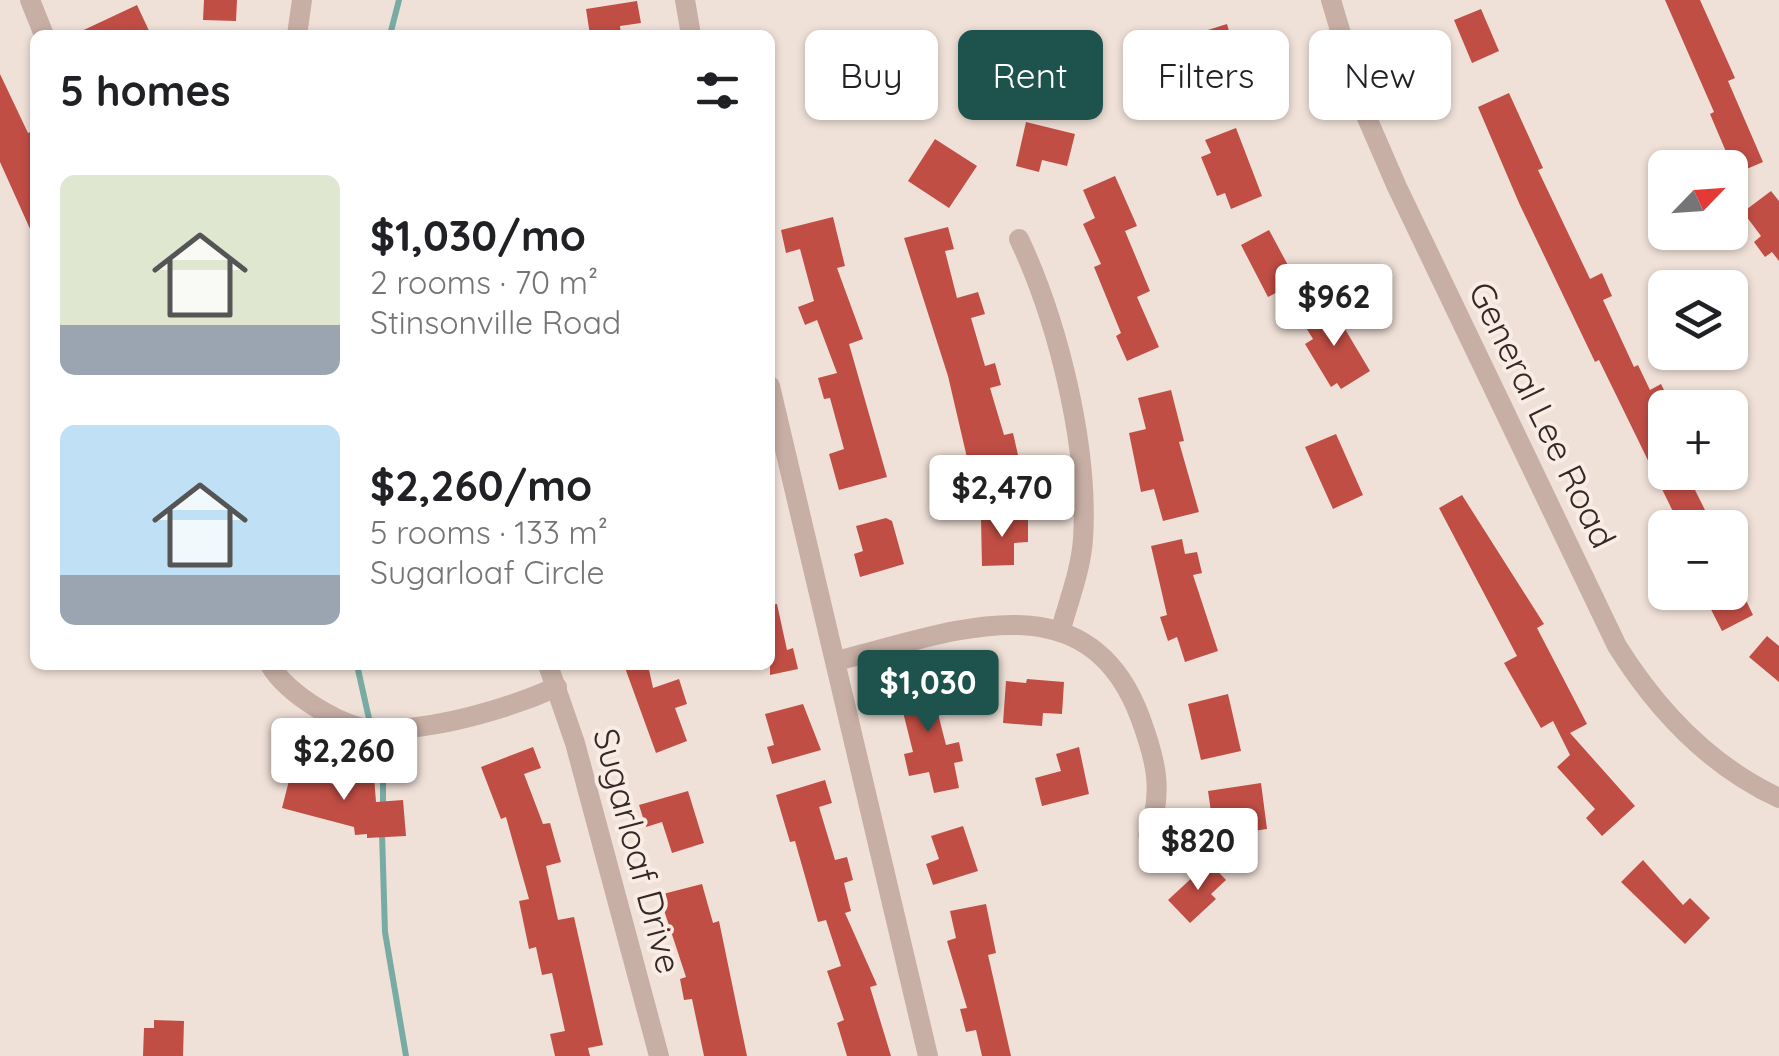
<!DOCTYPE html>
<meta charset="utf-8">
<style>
:root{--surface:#fff;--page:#f2f2f2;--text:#202124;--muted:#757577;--accent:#1e534d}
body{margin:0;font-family:Quicksand,sans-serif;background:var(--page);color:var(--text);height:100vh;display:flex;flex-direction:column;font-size:38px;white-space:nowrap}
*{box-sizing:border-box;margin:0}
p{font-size:32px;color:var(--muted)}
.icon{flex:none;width:55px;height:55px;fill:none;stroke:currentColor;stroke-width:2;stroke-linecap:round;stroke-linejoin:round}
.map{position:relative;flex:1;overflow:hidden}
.sheet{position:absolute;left:30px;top:30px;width:745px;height:640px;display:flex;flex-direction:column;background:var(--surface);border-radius:15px;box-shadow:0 2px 8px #0004}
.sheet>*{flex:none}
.top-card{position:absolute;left:805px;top:30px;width:822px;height:90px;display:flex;gap:20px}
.needle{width:65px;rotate:65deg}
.fabs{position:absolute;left:1648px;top:150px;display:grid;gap:20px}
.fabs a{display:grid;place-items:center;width:100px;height:100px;border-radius:15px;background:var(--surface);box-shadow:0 2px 8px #0004;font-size:50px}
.price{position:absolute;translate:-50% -85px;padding:0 22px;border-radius:10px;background:#fff;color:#222;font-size:32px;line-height:65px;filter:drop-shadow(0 2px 5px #0008)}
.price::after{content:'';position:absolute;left:50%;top:60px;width:30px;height:22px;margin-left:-15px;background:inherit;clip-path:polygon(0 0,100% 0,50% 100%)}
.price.selected{background:var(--accent);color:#fff}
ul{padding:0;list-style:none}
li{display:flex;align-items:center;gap:30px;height:250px;padding:0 30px}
li span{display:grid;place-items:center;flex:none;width:280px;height:200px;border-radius:15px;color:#555}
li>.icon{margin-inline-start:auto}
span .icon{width:120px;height:120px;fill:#fffc;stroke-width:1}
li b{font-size:42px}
h2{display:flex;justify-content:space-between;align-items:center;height:120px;padding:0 30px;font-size:42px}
.tag{padding:0 35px;border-radius:15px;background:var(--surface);box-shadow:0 2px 8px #0004;font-size:35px;line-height:90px}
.tag.selected{background:var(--accent);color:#fff}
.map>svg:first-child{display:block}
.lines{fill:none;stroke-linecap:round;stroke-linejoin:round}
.stream{stroke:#79aba5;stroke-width:6}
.building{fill:#c14e45}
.street{stroke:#c7afa5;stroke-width:20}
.labels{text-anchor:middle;stroke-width:8;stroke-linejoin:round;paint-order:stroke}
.street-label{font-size:35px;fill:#332826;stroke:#f8ece4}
</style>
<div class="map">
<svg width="1779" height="1056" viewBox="0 0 1779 1056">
<rect width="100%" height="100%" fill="#f0e1d8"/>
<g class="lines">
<path class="stream" d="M390,35L399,0
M357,665L383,781V806
M382,833L385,932L406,1056"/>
</g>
<path class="building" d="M204,0H237L236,21L203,20Z
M1665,0H1700L1735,78L1728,81L1763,162L1730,176V168H1697L1727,154L1710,114L1714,112Z
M637,1L641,23L620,26L621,35H590L586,9Z
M137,5L151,35H73Z
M1481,9L1499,51L1472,63L1454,20Z
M1227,24L1248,99L1220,108L1195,34Z
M0,74L28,133L35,130V240L0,162Z
M1509,93L1543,168L1538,170L1590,279L1602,273L1612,296L1603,300L1634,367L1638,365L1650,390L1661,384L1671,404L1665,407V472H1686L1711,522L1699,528H1681L1599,360L1595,362L1519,203L1478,107Z
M1026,122L1075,134L1067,166L1042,160L1039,172L1016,166Z
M1236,128L1262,196L1231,209L1225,193L1217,196L1201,157L1211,153L1205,140Z
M935,139L977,166L949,208L908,181Z
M1115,176L1137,226L1125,231L1150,291L1137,297L1159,347L1127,361L1116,336L1121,333L1094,267L1101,264L1083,224L1095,218L1083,190Z
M1771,191L1779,201V261L1772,252L1765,257L1754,242L1761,236L1743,212Z
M833,217L845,266L837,268L863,339L849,344L887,477L839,490L829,454L844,449L830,398L824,399L818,378L837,373L817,320L805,325L798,307L814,301L800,249L786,253L781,230Z
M948,227L954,249L945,251L957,298L978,292L985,314L971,318L985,366L995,363L1001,385L990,388L1004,435L1013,433L1018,455L1010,457L1016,482L975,492L948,376L904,238Z
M1269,230L1297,282L1268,297L1241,245Z
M1330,304L1370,371L1341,389L1337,383L1331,387L1305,344L1313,339L1302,321Z
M1171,390L1184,441L1179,442L1199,512L1163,521L1154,489L1141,492L1129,433L1146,429L1138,398Z
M1336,434L1363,495L1333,509L1305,447Z
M1462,495L1544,624L1537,628L1587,724L1570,733L1635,806L1602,836L1586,818L1595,809L1557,767L1570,755L1553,721L1541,728L1504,663L1517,656L1439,508Z
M886,518L892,521L904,564L860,577L854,554L863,551L856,526Z
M1028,518V542L1014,543V565L982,566L981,519Z
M1182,539L1185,554L1197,552L1202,573L1193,575L1218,651L1185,662L1177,637L1168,641L1160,617L1167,615L1151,546Z
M1702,592H1742L1753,615L1722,631Z
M777,604L787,650L793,648L798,669L770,675V605Z
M1767,636L1779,646V682L1749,657Z
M624,665H648L653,688L679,679L687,704L675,708L687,741L656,753Z
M927,676L932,695L945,691L949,707L937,710L946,745L959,742L963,761L954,763L959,788L934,793L929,772L909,776L904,754L913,752L896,684Z
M1027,679L1064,682L1062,714L1043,713L1042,726L1003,723L1006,681L1026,683Z
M1228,694L1241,751L1201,760L1188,704Z
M803,704L821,750L772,764L767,747L774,745L765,714Z
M533,747L541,768L524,774L543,824L550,823L561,862L546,866L558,920L574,917L603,1045L588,1048L590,1056H555L550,1034L565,1031L552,973L542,975L536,947L529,949L519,901L529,899L506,817L501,819L481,767Z
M1079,747L1089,794L1042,806L1035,778L1061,771L1056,754Z
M295,757L318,763L314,779L352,789L351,778L374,776L376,802L403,800L406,836L367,838V834L355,835L354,827L282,808Z
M825,780L832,803L819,807L835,860L847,857L853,880L844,883L851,911L845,913L877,985L870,987L891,1056H847L837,1023L844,1020L827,971L841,966L826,920L818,922L795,841L790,842L776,795Z
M1261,783L1267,829L1225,835L1222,810L1211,812L1208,791Z
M688,791L704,843L672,853L662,822L646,827L639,805Z
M963,826L978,871L933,885L926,864L939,859L931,836Z
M1643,860L1683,905L1690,898L1710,918L1685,944L1621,882Z
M1209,862L1226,880L1211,894L1216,899L1190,923L1168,900Z
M702,884L713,923L719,921L747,1056H704L692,999L684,1000L680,979L686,977L659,895Z
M986,904L996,953L988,955L1011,1056H982L976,1030L966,1032L960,1009L967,1008L947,941L956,938L950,911Z
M154,1020L184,1021L183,1056H143L144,1028H154Z"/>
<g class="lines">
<path class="street" d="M30,0L44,35
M685,0L691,35
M1331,0L1364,111L1397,187L1617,646C1657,710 1708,765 1779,798
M297,35L302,0
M1019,239C1058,322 1089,446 1083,539C1081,569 1069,600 1061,629
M770,386L928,1056
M836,661C947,634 1086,573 1140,717C1156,760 1164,792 1148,835
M270,665C287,694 344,730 379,730C437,729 505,710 557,687
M548,665L575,743L659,1056"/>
</g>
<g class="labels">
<g class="street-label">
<text transform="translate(1542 415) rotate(64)" y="12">General Lee Road</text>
<text transform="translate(637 851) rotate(75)" y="12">Sugarloaf Drive</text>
</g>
</g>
</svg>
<div class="fabs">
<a><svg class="needle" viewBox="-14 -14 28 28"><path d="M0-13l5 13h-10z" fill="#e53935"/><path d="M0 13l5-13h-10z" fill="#757577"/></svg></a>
<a><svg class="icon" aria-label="layers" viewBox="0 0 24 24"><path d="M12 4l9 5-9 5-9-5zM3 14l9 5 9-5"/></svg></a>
<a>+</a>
<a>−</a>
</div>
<b class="price" style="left:1334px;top:349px">$962</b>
<b class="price" style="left:1002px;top:540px">$2,470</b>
<b class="price selected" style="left:928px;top:735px">$1,030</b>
<b class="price" style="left:344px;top:803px">$2,260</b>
<b class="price" style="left:1198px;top:893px">$820</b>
<div class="top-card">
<a class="tag">Buy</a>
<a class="tag selected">Rent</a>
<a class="tag">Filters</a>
<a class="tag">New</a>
</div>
<section class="sheet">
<h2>5 homes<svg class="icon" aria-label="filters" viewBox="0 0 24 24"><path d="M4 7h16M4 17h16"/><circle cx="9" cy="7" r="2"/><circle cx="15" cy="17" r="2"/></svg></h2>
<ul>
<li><span style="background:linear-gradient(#dfe7d0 75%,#9aa5b1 0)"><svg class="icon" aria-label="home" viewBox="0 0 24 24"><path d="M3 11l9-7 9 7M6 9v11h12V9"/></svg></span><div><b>$1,030/mo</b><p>2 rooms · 70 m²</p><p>Stinsonville Road</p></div></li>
<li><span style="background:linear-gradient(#bfe0f5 75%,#9aa5b1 0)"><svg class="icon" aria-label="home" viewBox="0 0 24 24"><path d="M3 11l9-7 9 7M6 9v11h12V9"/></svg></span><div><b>$2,260/mo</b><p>5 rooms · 133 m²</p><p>Sugarloaf Circle</p></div></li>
</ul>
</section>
</div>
